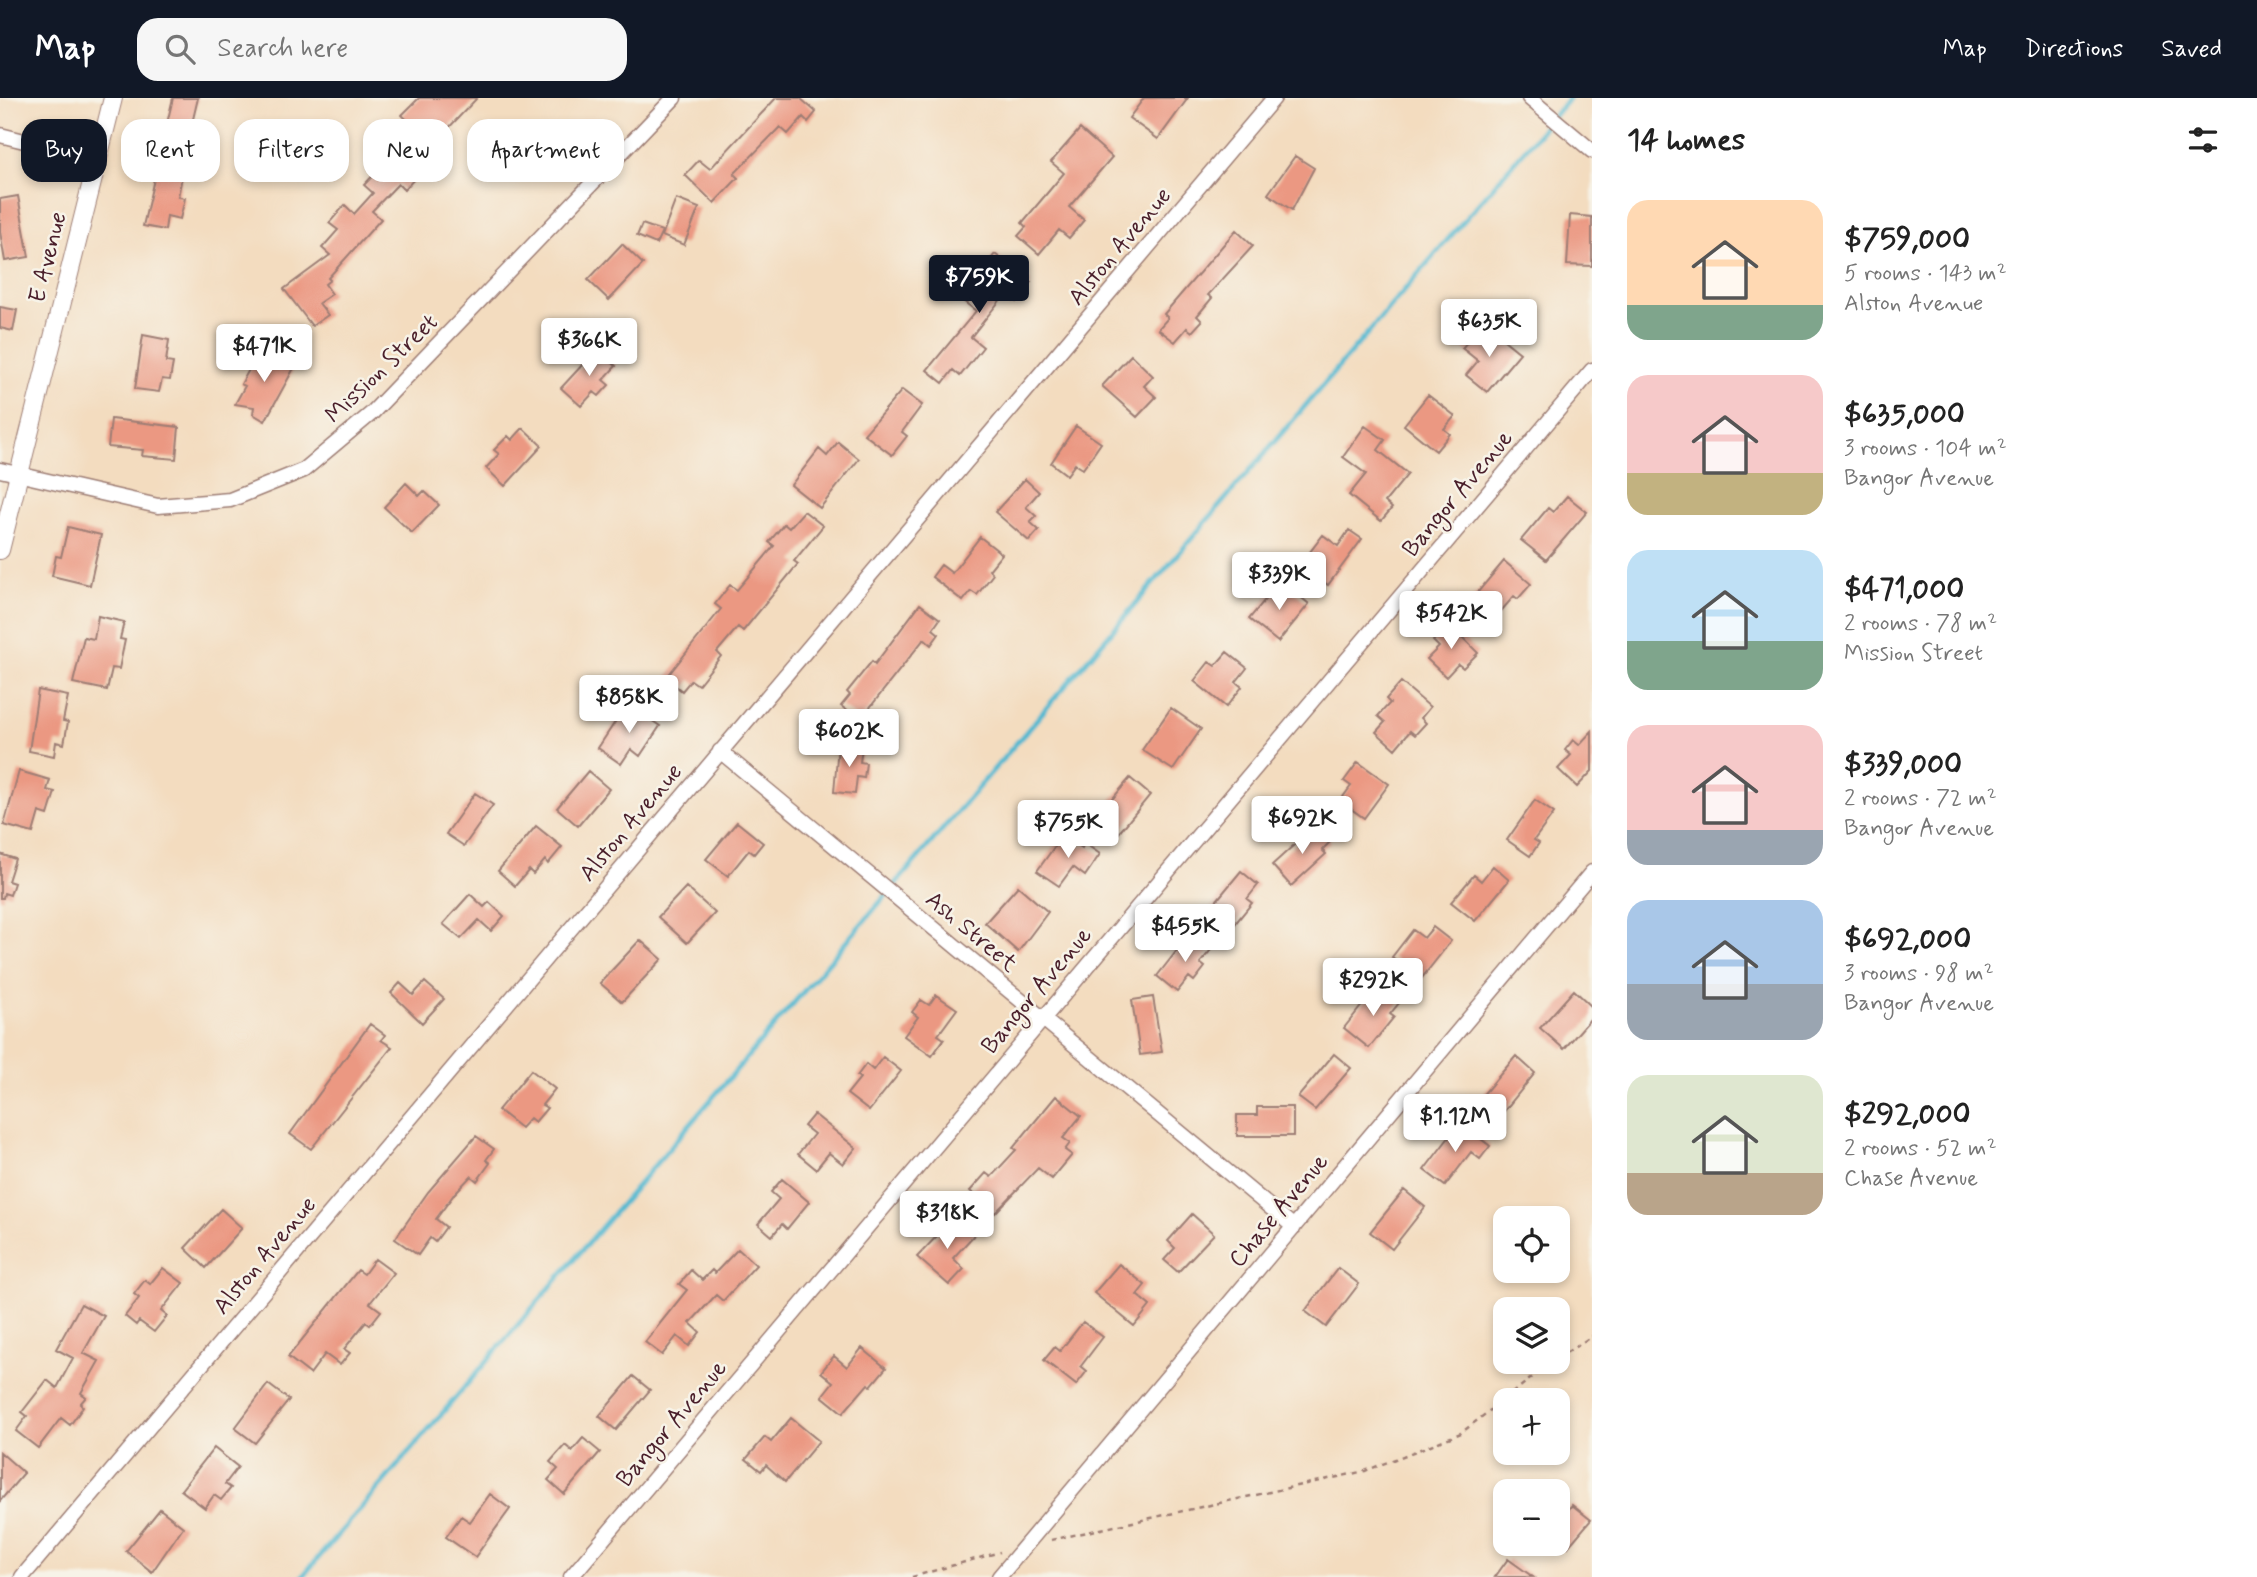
<!DOCTYPE html>
<meta charset="utf-8">
<style>
:root{--surface:#fff;--page:#f6f6f6;--text:#222;--muted:#767676;--accent:#111827}
body{margin:0;font-family:Mynerve,sans-serif;background:var(--page);color:var(--text);height:100vh;display:flex;flex-direction:column;font-size:26px;white-space:nowrap}
*{box-sizing:border-box;margin:0}
p{font-size:23px;color:var(--muted)}
.icon{flex:none;width:38px;height:38px;fill:none;stroke:currentColor;stroke-width:2;stroke-linecap:round;stroke-linejoin:round}
.map{position:relative;flex:1;overflow:hidden}
.side{display:flex;flex-direction:column;background:var(--surface);width:665px}
.side>*{flex:none}
.banner{position:absolute;left:21px;top:21px;width:665px;height:63px;display:flex;gap:14px}
.buttons{position:absolute;left:1493px;top:1108px;display:grid;gap:14px}
.buttons a{display:grid;place-items:center;width:77px;height:77px;border-radius:14px;background:var(--surface);box-shadow:0 4px 10px #0003;font-size:35px}
.price{position:absolute;translate:-50% -60px;padding:0 16px;border-radius:7px;background:#fff;color:#222;font-size:23px;line-height:46px;filter:drop-shadow(0 2px 4px #0008)}
.price::after{content:'';position:absolute;left:50%;top:42px;width:21px;height:16px;margin-left:-10px;background:inherit;clip-path:polygon(0 0,100% 0,50% 100%)}
.price.selected{background:var(--accent);color:#fff}
ul{padding:0;list-style:none}
li{display:flex;align-items:center;gap:21px;height:175px;padding:0 35px}
li span{display:grid;place-items:center;flex:none;width:196px;height:140px;border-radius:21px;color:#555}
li>.icon{margin-inline-start:auto}
span .icon{width:84px;height:84px;fill:#fffc;stroke-width:1}
li b{font-size:30px}
h2{display:flex;justify-content:space-between;align-items:center;height:84px;padding:0 35px;font-size:30px}
.tag{padding:0 24px;border-radius:21px;background:var(--surface);box-shadow:0 4px 10px #0003;font-size:24px;line-height:63px}
.tag.selected{background:var(--accent);color:#fff}
header{display:flex;align-items:center;gap:42px;box-sizing:border-box;height:98px;padding:0 35px;background:var(--accent);color:#fff}
header strong{font-size:33px}
nav{display:flex;gap:38px;margin-inline-start:auto;font-size:24px}
.search{width:490px;height:63px;background:var(--page);display:flex;align-items:center;gap:18px;box-sizing:border-box;padding:0 24px;border-radius:21px;color:var(--muted);font-size:26px}
main{display:flex;flex:1;min-height:0}
.map>svg:first-child{display:block}
.lines{fill:none;stroke-linecap:round;stroke-linejoin:round}
.stream{stroke:#51b8d0;stroke-width:5}
.building{fill:#eb9882}
.minor-casing{stroke:#9e7e75;stroke-width:17}
.tertiary-casing{stroke:#9e7e75;stroke-width:20}
.path{stroke:#9e7e75;stroke-width:2.5;stroke-dasharray:5 5;stroke-linecap:butt}
.minor{stroke:#fff;stroke-width:14}
.tertiary{stroke:#fff;stroke-width:18}
.labels{text-anchor:middle;stroke-width:5;stroke-linejoin:round;paint-order:stroke}
.street-label{font-size:24px;fill:#4a1f2b;stroke:#f7f3e8}
</style>
<header>
<strong>Map</strong>
<div class="search"><svg class="icon" aria-label="search" viewBox="0 0 24 24"><circle cx="10" cy="10" r="6"/><path d="M15 15l6 6"/></svg>Search here</div>
<nav><a>Map</a><a>Directions</a><a>Saved</a></nav>
</header>
<main>
<div class="map">
<svg width="1592" height="1479" viewBox="0 0 1592 1479">
<rect width="100%" height="100%" fill="#f7f3e8"/>
<filter id="ink" filterUnits="userSpaceOnUse"><feTurbulence type="fractalNoise" baseFrequency=".0143" numOctaves="2"/><feDisplacementMap in="SourceGraphic" scale="14" xChannelSelector="R" yChannelSelector="G"/><feConvolveMatrix kernelMatrix="1 2 1 2 8 2 1 2 1" color-interpolation-filters="sRGB"/></filter>
<filter id="wash" filterUnits="userSpaceOnUse"><feTurbulence type="fractalNoise" baseFrequency=".00686" numOctaves="4" result="noise"/><feDisplacementMap in="SourceGraphic" scale="28" xChannelSelector="R" yChannelSelector="G"/><feGaussianBlur stdDeviation="1.57" result="paint"/><feColorMatrix in="noise" values="0 0 0 0 0 0 0 0 0 0 0 0 0 0 0 0 0 1.4 0 .05"/><feComposite in="paint" operator="in"/></filter>
<g filter="url(#wash)">
<rect width="100%" height="100%" fill="#f3dcbf"/>
<g class="lines">
<path class="stream" d="M302,1479L1569,0"/>
</g>
<g id="blocks">
<path class="building" d="M173,0H198L181,72L183,73L178,99L185,100L180,121L167,118L165,132L143,128Z
M419,0H477L423,57L430,64L404,92L398,86L372,113L381,121L328,180L330,182L325,186L332,196L319,205L328,217L312,228L284,191L330,157L322,150L338,132L329,125L345,107L354,116L373,95L364,87L417,31L402,17Z
M776,0H800L816,14L808,24L803,19L788,36L780,29L734,76L738,80L714,105L685,77L699,62L710,71Z
M1144,0H1188L1158,41L1129,20Z
M1080,31L1112,59L1069,109L1084,122L1069,140L1059,132L1039,156L1018,138L1026,129L1022,125L1064,75L1051,64Z
M1295,58L1314,70L1292,112L1268,96Z
M18,98L29,159L5,163L0,134V101Z
M676,101L699,110L684,147L662,138Z
M1570,117L1592,119V168L1567,167Z
M642,126L662,133L656,146L637,138Z
M1236,132L1253,148L1208,197L1212,200L1197,218L1202,223L1192,234L1187,230L1175,244L1158,231L1168,220L1164,216Z
M622,146L643,166L609,202L588,182Z
M995,156L1031,185L1016,204L1005,196L971,239L983,249L960,278L953,272L943,285L927,272L976,213L963,203L967,199L963,196Z
M0,209L17,212L13,233L0,230Z
M1494,234L1520,255L1487,294L1466,277L1478,263L1462,250L1474,236L1485,245Z
M143,237L169,242L166,264L173,265L170,282L162,281L159,294L135,291Z
M597,251L616,268L603,282L609,287L599,298L594,294L581,308L561,290Z
M260,252L294,270L265,323L253,316L254,309L235,306L245,288L241,286Z
M1131,257L1153,278L1144,288L1156,299L1137,319L1102,288Z
M902,292L922,307L902,334L907,338L892,357L864,336Z
M1428,297L1455,318L1444,331L1450,336L1436,353L1404,327Z
M111,321L179,329L176,361L142,358L143,352L108,349Z
M1076,328L1101,345L1083,371L1075,366L1067,377L1051,365Z
M1365,328L1385,342L1378,352L1408,376L1385,404L1392,410L1381,423L1349,397L1366,376L1343,359Z
M523,330L542,348L505,388L486,370L499,356L494,352L508,338L512,342Z
M838,344L859,361L820,410L791,387L819,351L827,358Z
M1025,381L1039,394L1026,409L1036,418L1030,424L1039,432L1029,443L995,414Z
M406,385L419,398L424,393L439,407L412,435L384,409Z
M1567,398L1587,414L1546,462L1521,442L1548,410L1553,414Z
M804,413L823,428L794,463L798,466L743,533L738,529L717,554L721,558L698,587L691,582L682,593L666,580L721,511L715,506L730,487L737,492L774,448L769,444L784,426L789,430Z
M68,429L101,437L90,487L52,478L56,458L61,459Z
M1349,432L1362,441L1328,487L1305,470L1314,458L1310,454L1323,437L1338,448Z
M980,439L1002,456L989,472L993,476L977,497L971,493L963,503L932,479L941,467L952,475Z
M1504,463L1531,486L1518,501L1514,498L1495,520L1472,501Z
M1285,486L1309,506L1278,544L1249,521L1273,492L1277,496Z
M920,506L940,521L933,531L939,536L931,547L924,541L860,622L841,608L850,597L847,594L872,563L875,566Z
M98,518L124,524L120,541L125,542L119,571L112,570L107,592L73,585L84,539L94,541Z
M1449,526L1478,555L1463,570L1458,566L1446,579L1427,561L1439,549L1433,543Z
M1227,554L1247,570L1236,584L1242,589L1226,609L1194,583L1209,564L1215,568Z
M1401,584L1430,609L1421,620L1426,625L1415,637L1410,633L1395,651L1376,634L1385,624L1378,618L1390,605L1386,601Z
M38,592L68,598L63,623L68,624L64,646L56,644L54,658L29,653Z
M627,606L660,628L640,658L631,651L621,666L598,650Z
M1171,610L1201,631L1173,672L1142,652Z
M1592,633V673L1577,689L1558,671L1571,657L1565,652L1573,642L1579,647Z
M838,648L862,650L860,664L866,665L864,680L857,679L855,696L834,694Z
M1358,664L1389,686L1364,720L1340,703L1351,688L1344,683Z
M19,673L50,682L47,692L55,694L48,717L39,714L33,735L4,727Z
M588,673L609,691L578,728L557,710Z
M1130,680L1150,697L1118,736L1097,719Z
M475,695L493,707L464,748L446,736Z
M1535,702L1554,715L1534,742L1539,745L1530,758L1507,742Z
M737,724L763,745L754,756L749,752L728,778L706,761Z
M1316,727L1331,743L1322,752L1326,756L1291,788L1272,767Z
M536,728L562,749L548,766L545,762L533,776L529,772L515,788L498,773Z
M1063,737L1082,750L1084,745L1100,756L1085,778L1073,769L1059,788L1037,773Z
M0,756L15,761L8,783L14,785L10,797L4,795L3,800H0Z
M1493,768L1509,782L1475,823L1451,804L1474,777L1481,783Z
M1241,773L1258,787L1247,801L1252,805L1230,832L1208,813Z
M1018,788L1048,814L1018,854L985,825Z
M686,789L715,815L687,845L658,819Z
M470,796L484,809L489,804L504,818L491,833L479,822L461,841L443,826Z
M1433,829L1451,843L1421,881L1392,859L1413,832L1424,840Z
M1190,836L1211,852L1200,865L1205,869L1194,883L1189,879L1177,894L1157,878Z
M640,842L662,861L622,904L600,885Z
M425,884L444,901L422,925L391,895L400,885L413,897Z
M1383,890L1400,904L1390,916L1394,919L1369,950L1344,930L1367,901L1372,904Z
M1574,892L1592,909V919L1564,951L1540,930Z
M936,897L957,911L938,937L944,941L932,958L904,938L918,919L912,914L921,902L929,907Z
M1153,899L1162,954L1140,957L1132,902Z
M370,926L385,937L381,942L392,949L311,1051L290,1036Z
M1334,956L1351,970L1315,1012L1298,999Z
M1516,958L1535,975L1501,1017L1481,999Z
M883,959L901,973L869,1013L847,996L860,980L857,978L866,966L873,972Z
M531,972L555,991L542,1007L547,1010L535,1024L530,1020L521,1030L498,1012Z
M1056,998L1081,1018L1063,1040L1070,1045L1065,1052L1072,1057L1052,1081L1038,1070L995,1115L970,1093L986,1075L991,1079L1016,1052L1013,1050Z
M1257,1009H1293V1038H1237V1017H1257Z
M814,1016L856,1050L843,1066L829,1055L816,1071L798,1056L814,1036L804,1028Z
M1460,1025L1490,1048L1480,1061L1471,1054L1445,1088L1424,1072Z
M476,1038L494,1051L486,1062L490,1065L477,1083L471,1078L455,1095L436,1121L446,1129L435,1144L430,1140L418,1157L395,1141L428,1094Z
M782,1081L809,1104L787,1131L782,1126L772,1138L758,1126L779,1101L771,1094Z
M1404,1092L1425,1109L1392,1151L1370,1134Z
M221,1111L242,1130L206,1170L185,1150Z
M1192,1116L1214,1136L1178,1174L1164,1162L1175,1150L1168,1143Z
M955,1119L975,1136L953,1160L964,1171L949,1187L917,1159Z
M738,1151L756,1167L723,1203L716,1197L690,1225L700,1234L689,1248L677,1238L662,1257L645,1244L687,1192L679,1186L691,1172L702,1182L712,1172L715,1175Z
M375,1161L394,1175L370,1205L381,1213L370,1227L366,1224L344,1251L350,1255L340,1267L325,1256L310,1276L288,1259L358,1172L364,1176Z
M1119,1166L1145,1187L1137,1197L1150,1208L1134,1228L1094,1195Z
M163,1170L183,1185L161,1213L167,1218L154,1234L139,1223L136,1227L125,1218L139,1200L134,1196L145,1182L150,1186Z
M1338,1170L1359,1186L1326,1229L1305,1213Z
M81,1206L104,1218L83,1255L99,1263L81,1295L86,1299L80,1306L83,1309L70,1327L61,1320L38,1350L16,1333L27,1318L22,1314L47,1282L57,1290L73,1260L56,1251Z
M1083,1224L1103,1239L1081,1268L1087,1273L1076,1287L1044,1262L1055,1249L1060,1253Z
M862,1250L886,1270L871,1288L868,1286L843,1315L822,1298L833,1284L821,1274L834,1258L847,1269Z
M633,1278L650,1292L616,1332L599,1318Z
M268,1286L289,1302L255,1345L235,1330Z
M791,1320L819,1343L785,1384L766,1367L761,1373L746,1361L765,1339L771,1344Z
M583,1340L600,1354L564,1396L548,1382L558,1371L550,1364L565,1347L572,1353Z
M214,1350L238,1369L225,1386L231,1390L221,1402L214,1397L205,1410L181,1392Z
M0,1354L24,1375L0,1403Z
M490,1396L510,1411L475,1459L446,1439L461,1418L470,1424Z
M1572,1407L1591,1422L1568,1449L1558,1440V1424Z
M160,1411L183,1429L152,1474L126,1453Z
M1508,1461L1533,1479H1495Z"/>
</g>
</g>
<g filter="url(#ink)">
<use href="#blocks" fill-opacity="0" stroke="#9e7e75" stroke-width="2"/>
<g class="lines">
<g class="minor-casing">
<path id="minor" d="M1529,0L1592,53
M0,37L97,61
M0,372L158,408L230,402L304,372L372,315L674,0
M720,653L1294,1129
M22,1479L1274,0
M571,1479L1592,272
M999,1479L1592,774"/>
</g>
<g class="tertiary-casing">
<path id="tertiary" d="M0,452L113,0"/>
</g>
<path class="path" d="M1558,1260L1592,1238
M1051,1442L1365,1373L1461,1335L1552,1264
M912,1479L1000,1454"/>
<use href="#minor" class="minor"/>
<use href="#tertiary" class="tertiary"/>
</g>
</g>
<g class="labels">
<g class="street-label">
<text transform="translate(1119 148) rotate(-50)" y="8">Alston Avenue</text>
<text transform="translate(47 159) rotate(-76)" y="8">E Avenue</text>
<text transform="translate(381 270) rotate(-44)" y="8">Mission Street</text>
<text transform="translate(1457 395) rotate(-50)" y="8">Bangor Avenue</text>
<text transform="translate(630 724) rotate(-50)" y="8">Alston Avenue</text>
<text transform="translate(972 833) rotate(40)" y="8">Ash Street</text>
<text transform="translate(1036 892) rotate(-50)" y="8">Bangor Avenue</text>
<text transform="translate(1278 1112) rotate(-50)" y="8">Chase Avenue</text>
<text transform="translate(264 1157) rotate(-50)" y="8">Alston Avenue</text>
<text transform="translate(671 1325) rotate(-50)" y="8">Bangor Avenue</text>
</g>
</g>
</svg>
<div class="buttons">
<a><svg class="icon" aria-label="locate" viewBox="0 0 24 24"><circle cx="12" cy="12" r="6"/><path d="M12 2v4M12 18v4M2 12h4M18 12h4"/></svg></a>
<a><svg class="icon" aria-label="layers" viewBox="0 0 24 24"><path d="M12 4l9 5-9 5-9-5zM3 14l9 5 9-5"/></svg></a>
<a>+</a>
<a>−</a>
</div>
<b class="price selected" style="left:979px;top:217px">$759K</b>
<b class="price" style="left:1489px;top:261px">$635K</b>
<b class="price" style="left:589px;top:280px">$366K</b>
<b class="price" style="left:264px;top:286px">$471K</b>
<b class="price" style="left:1279px;top:514px">$339K</b>
<b class="price" style="left:1451px;top:553px">$542K</b>
<b class="price" style="left:629px;top:637px">$858K</b>
<b class="price" style="left:849px;top:671px">$602K</b>
<b class="price" style="left:1302px;top:758px">$692K</b>
<b class="price" style="left:1068px;top:762px">$755K</b>
<b class="price" style="left:1185px;top:866px">$455K</b>
<b class="price" style="left:1373px;top:920px">$292K</b>
<b class="price" style="left:1455px;top:1056px">$1.12M</b>
<b class="price" style="left:947px;top:1153px">$318K</b>
<div class="banner">
<a class="tag selected">Buy</a>
<a class="tag">Rent</a>
<a class="tag">Filters</a>
<a class="tag">New</a>
<a class="tag">Apartment</a>
</div>
</div>
<section class="side">
<h2>14 homes<svg class="icon" aria-label="filters" viewBox="0 0 24 24"><path d="M4 7h16M4 17h16"/><circle cx="9" cy="7" r="2"/><circle cx="15" cy="17" r="2"/></svg></h2>
<ul>
<li><span style="background:linear-gradient(#ffd9b3 75%,#7fa58c 0)"><svg class="icon" aria-label="home" viewBox="0 0 24 24"><path d="M3 11l9-7 9 7M6 9v11h12V9"/></svg></span><div><b>$759,000</b><p>5 rooms · 143 m²</p><p>Alston Avenue</p></div></li>
<li><span style="background:linear-gradient(#f6c9c9 70%,#c2b280 0)"><svg class="icon" aria-label="home" viewBox="0 0 24 24"><path d="M3 11l9-7 9 7M6 9v11h12V9"/></svg></span><div><b>$635,000</b><p>3 rooms · 104 m²</p><p>Bangor Avenue</p></div></li>
<li><span style="background:linear-gradient(#bfe0f5 65%,#7fa58c 0)"><svg class="icon" aria-label="home" viewBox="0 0 24 24"><path d="M3 11l9-7 9 7M6 9v11h12V9"/></svg></span><div><b>$471,000</b><p>2 rooms · 78 m²</p><p>Mission Street</p></div></li>
<li><span style="background:linear-gradient(#f6c9c9 75%,#9aa5b1 0)"><svg class="icon" aria-label="home" viewBox="0 0 24 24"><path d="M3 11l9-7 9 7M6 9v11h12V9"/></svg></span><div><b>$339,000</b><p>2 rooms · 72 m²</p><p>Bangor Avenue</p></div></li>
<li><span style="background:linear-gradient(#a9c7e8 60%,#9aa5b1 0)"><svg class="icon" aria-label="home" viewBox="0 0 24 24"><path d="M3 11l9-7 9 7M6 9v11h12V9"/></svg></span><div><b>$692,000</b><p>3 rooms · 98 m²</p><p>Bangor Avenue</p></div></li>
<li><span style="background:linear-gradient(#dfe7d0 70%,#b9a48a 0)"><svg class="icon" aria-label="home" viewBox="0 0 24 24"><path d="M3 11l9-7 9 7M6 9v11h12V9"/></svg></span><div><b>$292,000</b><p>2 rooms · 52 m²</p><p>Chase Avenue</p></div></li>
</ul>
</section>
</main>
